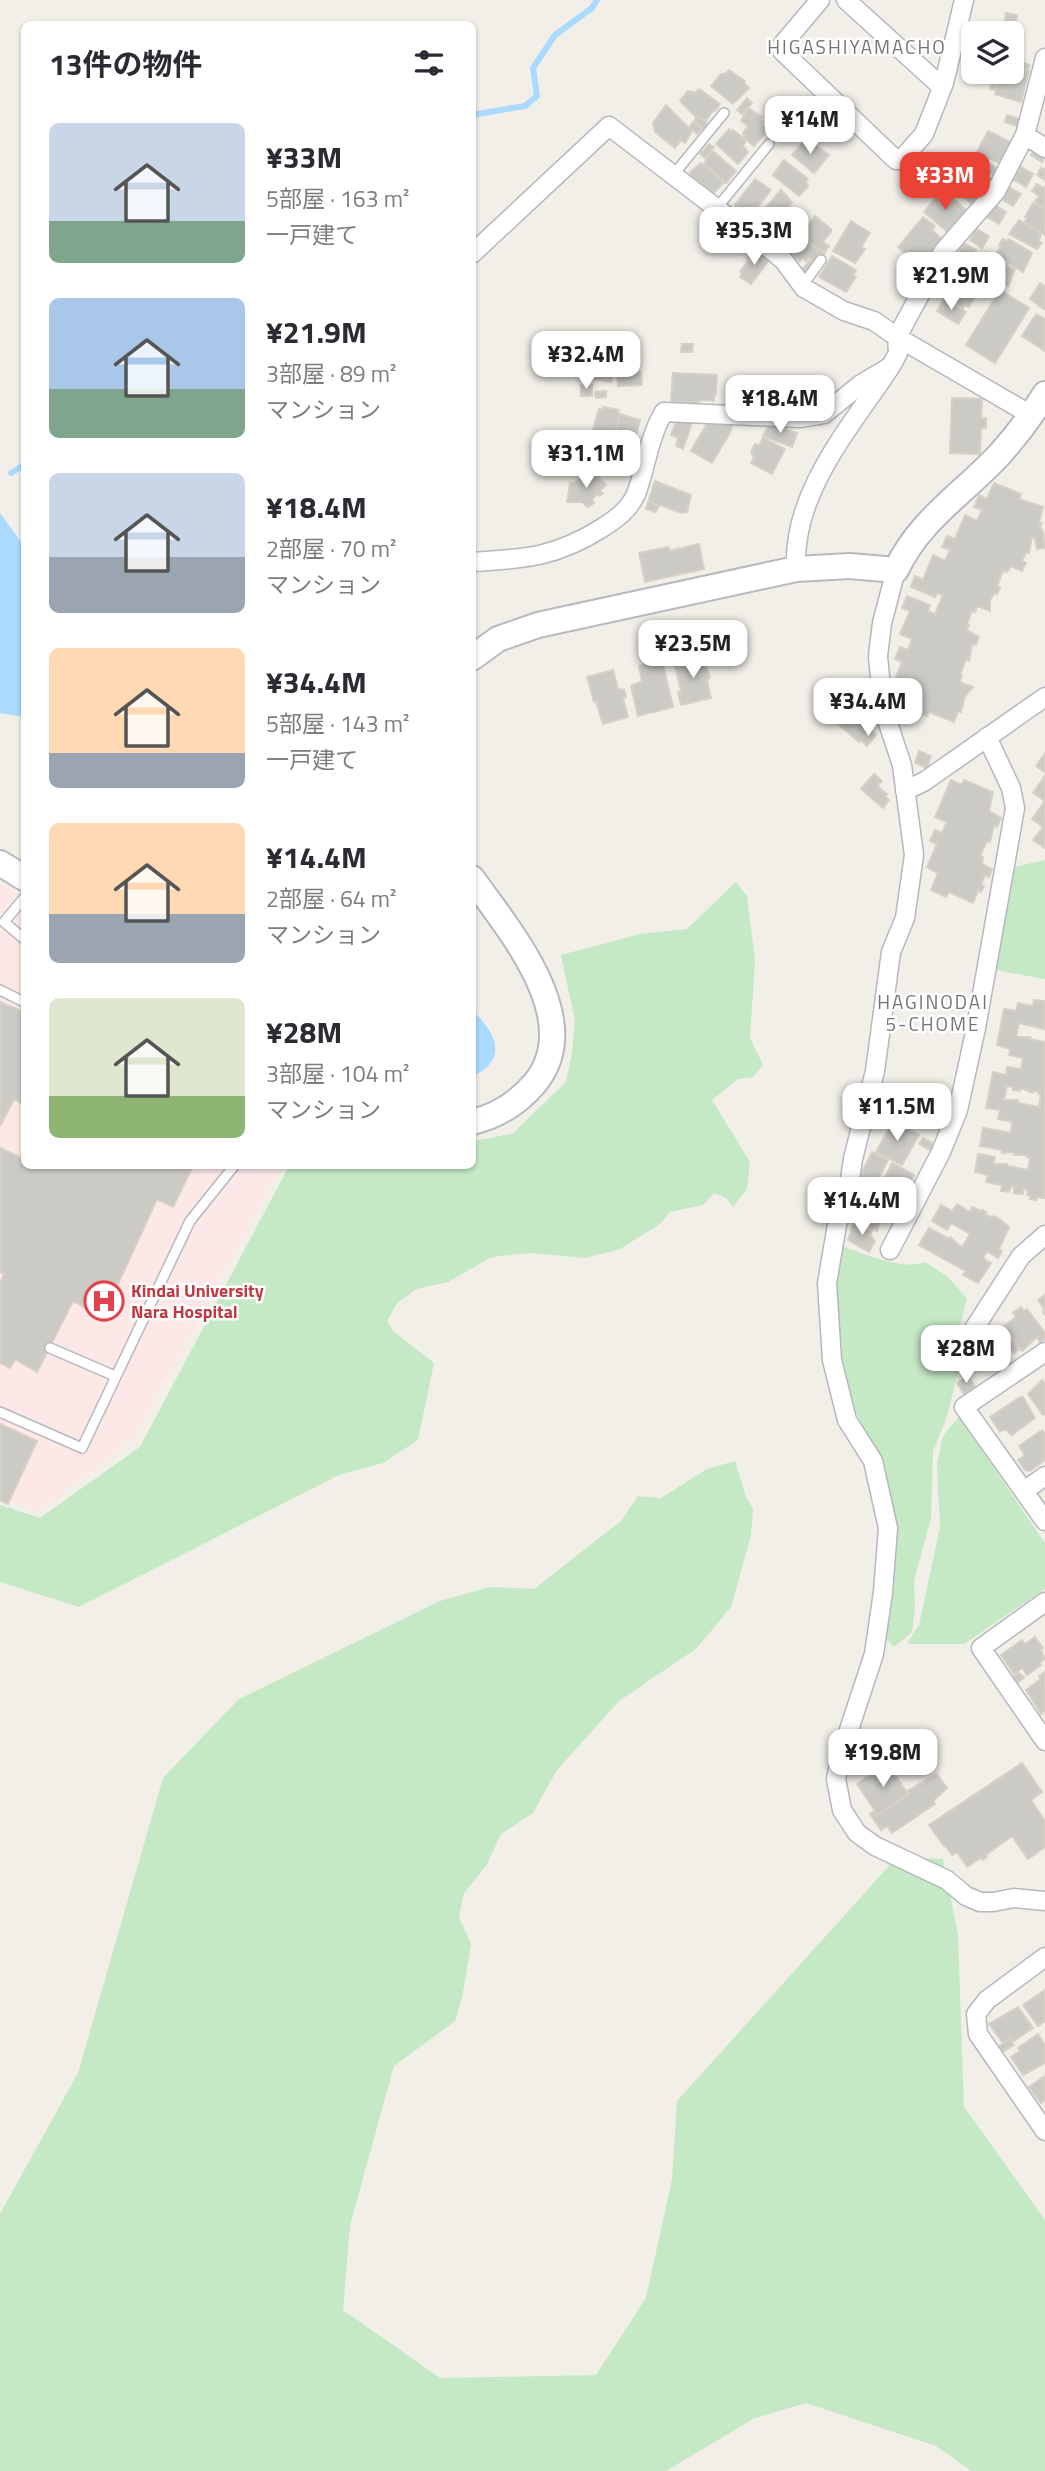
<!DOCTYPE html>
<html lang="ja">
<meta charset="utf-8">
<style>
:root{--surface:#fff;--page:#f2f2f3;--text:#2b2b33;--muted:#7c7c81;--accent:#ea4335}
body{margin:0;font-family:"Titillium Web","Noto Sans JP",sans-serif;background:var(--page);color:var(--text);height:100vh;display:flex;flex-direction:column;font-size:26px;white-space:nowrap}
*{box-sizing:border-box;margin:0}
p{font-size:23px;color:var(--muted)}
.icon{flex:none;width:38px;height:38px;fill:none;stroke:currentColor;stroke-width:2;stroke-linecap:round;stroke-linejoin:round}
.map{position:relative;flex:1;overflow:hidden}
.sheet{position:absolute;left:21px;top:21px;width:455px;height:1148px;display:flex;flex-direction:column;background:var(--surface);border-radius:10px;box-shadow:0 2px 5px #0004}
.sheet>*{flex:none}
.controls{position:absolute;left:961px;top:21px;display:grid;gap:14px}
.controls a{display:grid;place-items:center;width:63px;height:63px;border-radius:10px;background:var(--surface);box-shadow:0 2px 5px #0004;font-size:35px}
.price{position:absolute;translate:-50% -60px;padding:0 16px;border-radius:14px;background:#fff;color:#222;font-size:23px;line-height:46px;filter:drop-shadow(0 2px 4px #0008)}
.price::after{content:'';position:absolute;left:50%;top:42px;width:21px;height:16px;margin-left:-10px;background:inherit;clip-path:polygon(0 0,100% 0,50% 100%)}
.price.selected{background:var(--accent);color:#fff}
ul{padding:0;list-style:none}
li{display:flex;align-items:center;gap:21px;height:175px;padding:0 28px}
li span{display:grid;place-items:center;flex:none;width:196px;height:140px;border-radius:10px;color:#555}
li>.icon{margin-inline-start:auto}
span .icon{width:84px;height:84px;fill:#fffc;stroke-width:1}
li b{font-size:30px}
h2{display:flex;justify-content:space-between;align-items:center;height:84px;padding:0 28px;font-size:30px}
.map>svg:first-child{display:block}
.medical{fill:#fce8e6}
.green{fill:#c5e8c5}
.water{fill:#aadaff}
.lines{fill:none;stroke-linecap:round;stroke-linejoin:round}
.stream{stroke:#aadaff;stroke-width:6}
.building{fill:#cccac5;stroke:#d6d1c6;stroke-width:2;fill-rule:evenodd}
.lane-casing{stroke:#b5b8bc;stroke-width:12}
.street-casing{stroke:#b5b8bc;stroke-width:21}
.secondary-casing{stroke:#b6babf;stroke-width:28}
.lane{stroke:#fff;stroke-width:9}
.street{stroke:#fff;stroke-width:18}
.secondary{stroke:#fff;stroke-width:24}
.labels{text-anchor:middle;stroke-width:5;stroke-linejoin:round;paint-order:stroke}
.health-label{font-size:18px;font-weight:bold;fill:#be3a42;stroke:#fff;text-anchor:start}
.neighbourhood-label{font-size:19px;letter-spacing:2px;fill:#70757a;stroke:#fff}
</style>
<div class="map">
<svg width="1045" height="2471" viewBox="0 0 1045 2471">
<rect width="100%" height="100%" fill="#f1efe8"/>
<path class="medical" d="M0,883L24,897V1166H281L135,1437L39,1511L0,1499Z"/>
<path class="green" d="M1045,860V979L995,970L1014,867Z
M736,882L747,896L755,961L750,1038L763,1065L753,1077L738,1079L712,1100L750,1162L747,1189L733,1207L726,1198L714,1193L703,1205L670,1212L660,1224L620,1249L585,1258L530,1253L492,1257L448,1282L417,1289L397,1303L387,1321L393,1331L434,1363L418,1440L383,1463L339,1475L79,1607L0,1582V1505L40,1518L140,1447L289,1166H472L473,1141L512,1134L566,1082L572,1052L575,1021L561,955L640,934L687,929Z
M842,1246C864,1254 903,1271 925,1262L948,1277L967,1299L957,1336L967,1350L958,1371L947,1417L933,1451L931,1518L914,1581L915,1606L912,1632L894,1647L885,1638L893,1554L878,1458L856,1413L841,1367L834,1283Z
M959,1417L1045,1543V1589L964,1644H907L919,1625L940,1527L937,1467L942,1439L949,1428Z
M735,1461L746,1497L753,1509L751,1535L731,1607L697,1648L619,1701L557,1770L533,1813L501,1834L486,1866L464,1893L459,1917L471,1944L462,1998L455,2021L394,2066L350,2225L343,2310L440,2378L596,2375L646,2298L672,2179L677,2101L897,1857L943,1859L958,1935L964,2107L1045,2220V2471H971L936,2446L806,2403L755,2418L666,2471H0V2214L78,2073L163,1778L239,1699L440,1601L490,1587L534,1589L621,1521L638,1496L661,1498L707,1469Z"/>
<path class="water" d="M0,513L24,546L23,717L0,713Z
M472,1010C495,1032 510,1059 473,1076Z"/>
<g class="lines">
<path class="stream" d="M472,115L525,106L537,96L533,68L555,35L592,8L597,0
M11,473L24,465"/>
</g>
<path class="building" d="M1006,13L1017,15L1015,30L1004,28Z
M1017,61L1030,65L1028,70L1015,66Z
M1012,66L1029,71L1021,102L995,94L1001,72H1012Z
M729,70L745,81L744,83L749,88L733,104L711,86L721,74H725Z
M994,73L1000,75L995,90L990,89Z
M699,89L720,104L715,111L713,110L706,121L698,115L696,117L680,101L688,91L695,93Z
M747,98L752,103L742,114L737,110Z
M666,105L692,131L685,143L681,140L675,148L655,132L653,123Z
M748,108L762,117L760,119L763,122L761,125L768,130L754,146L743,137L745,135L743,133L748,126L741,121Z
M1007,115L1020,119L1018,126L1005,122Z
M698,116L707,123L703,129L694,121Z
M693,122L701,129L697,134L689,127Z
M729,129L732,132L733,130L746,140L743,146L748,152L738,164L716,144Z
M988,131L1012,143L1001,164L989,158L988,160L977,152Z
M806,139L829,155L814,173L792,155Z
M709,144L714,147L705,158L700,154Z
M1035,150L1045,156L1042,162L1031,155Z
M711,151L714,152L736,171L726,183L704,164Z
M973,157L985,167L982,171L992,180L972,204L950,185Z
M784,160L808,179L806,182L808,186L799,196L773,175Z
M701,163L724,182L714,193L691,175L690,172Z
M987,163L1000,169L996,176L984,170Z
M1021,167L1033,174L1026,187L1014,180Z
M1041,168L1045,169V180L1037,175Z
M755,179L771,190L747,220L736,211L738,208L735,205Z
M1037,184L1044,188L1045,186V208L1037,203L1035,201L1039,196L1032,191Z
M1009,187L1021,194L1013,206L1001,199Z
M781,190L792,202L773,227L758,217Z
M937,196L945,202L950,196L966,210L948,232L924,212Z
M1033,203L1045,210V235L1025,222L1027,218L1025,217Z
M995,205L1006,212L999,224L987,217Z
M815,216L831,229V232L823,242L829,246L824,252L819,248L817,250L798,233L802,228L805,230Z
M923,217L935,226L932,230L942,239L921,266L898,247Z
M1019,220L1041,234L1039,241L1042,243L1037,249L1009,234Z
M851,221L870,233L861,247L865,249L855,263L833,251Z
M784,226L793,233L783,246L774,239Z
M977,229L989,236L982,248L970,240Z
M804,239L825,253L815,262L808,257L806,261L802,258L800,261L792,255Z
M1003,239L1007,241L1009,239L1032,253L1023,272L997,256L996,254L1001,246L999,245Z
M964,243L976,250L968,263L957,256Z
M752,252L757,255L758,252L770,259L751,284L740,277L742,274L740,272L748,261L751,263L752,260L748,258Z
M985,252L1015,270L1008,286L976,267Z
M832,256L856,270L853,275L856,277L846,292L819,277Z
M810,260L814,263L806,274L802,270Z
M964,263L987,277L979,290L955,278Z
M955,281L976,294L969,307L965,305L963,308L945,296Z
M1040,283L1045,286V310L1030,299Z
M937,285L947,291L943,297L934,291Z
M1000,290L1029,308L995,363L966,345Z
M944,299L966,312L958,324L937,311Z
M1036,314L1045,319V351L1022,336Z
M682,344H693L692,352H681Z
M588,356L616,365L611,382L594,379L595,377L582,373Z
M641,372L642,385L618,386L617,375Z
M673,373L717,375L716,395H714V401L702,400L696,403L671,402Z
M754,377L770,378V385H753Z
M789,382L790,388L794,387L801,404L788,408H780L774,388Z
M581,385H592V396H581Z
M737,386L765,389L763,411L734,408Z
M606,391V397L596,398L595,392Z
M772,391V394L776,393L779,410H766L765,392Z
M952,398L982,399L981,418H986V428H981L980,454L950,453Z
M603,407L619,410L618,414H620L611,445L590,440L599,409L602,410Z
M620,414L640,420L632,450L612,446Z
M677,419L692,423L683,449L676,446L678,438L671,435Z
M714,419L722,424L733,422L731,431L712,463L691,451L708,422L711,423Z
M769,424L797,433L792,447L763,436Z
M763,438L785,449L772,474L751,463L754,458L751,452L755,444L759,446Z
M595,474L606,485L600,491L603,493L600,496L597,494L592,500L594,503L588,507L582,502H567L570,483L576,482L582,477L588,479Z
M655,481L691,495L687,512L682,513L651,502L649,499Z
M994,483L1021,494L1019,499L1043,507L1039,522L1042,523L1040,528L1043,531L1045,548L1037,549L1035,538L1032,537L1029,553L1026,552L1022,561L1026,563L1022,571L1011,566L1007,572L1003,571L997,586L1000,587L997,594L994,593L990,601V611L980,607H977L975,612L972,611L967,624L969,625L967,630L979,637L976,645L972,644L969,661L966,659L960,675L962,676L960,681L962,683L973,687L965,696L961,712L958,711L954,722L929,712L927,716L899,705L905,690L893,685L902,662L895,659L900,647L908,650L912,639L900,634L910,611L902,608L907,596L930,605L928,611L935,614L943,595L937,593L935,597L911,587L915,576L923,580L933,555L945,561L950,550L942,547L947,536L955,539L965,515L977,521L982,510L974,507L979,495L987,499Z
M648,502L659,506L656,512L646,509Z
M699,544L704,569L645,582L639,553L669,547V551Z
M703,655L710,678L707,681L711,698L681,705L678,692L681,691L674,662Z
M662,660L673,707L638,716L631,686L642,681L639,666Z
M613,670L618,689L624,690L626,697L623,698L628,717L603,724L596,701L594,702L587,677Z
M845,700L874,725L859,742L830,717Z
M870,730L876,735L867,746L861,740Z
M919,751L931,756L927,768L915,763Z
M1045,753V772L1036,766Z
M874,774L882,781L877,786L887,794L885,796L889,800L883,808L861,789Z
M1045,776V848L1033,840L1043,827L1032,819L1045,801L1033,793Z
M951,780L962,785L964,780L993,792L989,811L1001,818L997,827L994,825L990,842L987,841L980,856L983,857L982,864L992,869L989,877L985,875L981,885L984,886L981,892L978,891L973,903L949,892L946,897L931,890L938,873L927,867L937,844L930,841L935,830L942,833L947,822L935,817Z
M1034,1000L1045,1001L1044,1029L1019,1023L1016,1037H1030L1029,1039L1045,1042V1198L1037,1197L1036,1200L1030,1199L1031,1196L1027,1195L1028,1190L1023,1189V1194L1014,1193V1187L1011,1186L1009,1192L1001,1191L1002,1185L986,1182L988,1175L975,1172L978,1154L995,1157L993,1164H1007V1166L1028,1170L1030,1158L1027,1157L1028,1155H1014L1015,1152L1002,1153V1150L980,1146L983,1128L1011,1133L1012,1122L998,1119L1000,1110L986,1108L993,1072L1006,1075L1007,1067L1021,1069L1023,1058L1009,1055L1010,1049L997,1045L1004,1009L1016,1011L1018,1003L1033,1006ZM1007,1086L1013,1087V1090L1020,1091L1021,1088L1033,1093L1034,1091L1039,1092L1038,1094L1041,1095L1039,1107L1018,1103V1100H1004Z
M0,1002L24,1012V1105L14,1099L0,1126Z
M882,1116L893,1121L889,1128L879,1123Z
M893,1121L919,1135L902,1165L876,1152Z
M923,1138L935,1144L932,1151L919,1144Z
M0,1148L24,1159V1166H193L173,1207L157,1199L103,1317L73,1301L37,1372L15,1359L10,1368L0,1363V1284L4,1274L0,1272Z
M872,1152L888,1160L875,1185L861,1177L864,1173L862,1172Z
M892,1163L914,1175L910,1182L907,1181L905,1185L901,1184L897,1191L882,1183Z
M901,1185L911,1190L908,1196L898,1191Z
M866,1186L894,1200L887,1214L858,1200L862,1188L864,1189Z
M896,1192L907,1197L904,1203L893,1198Z
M861,1204L882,1215L877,1231L853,1219Z
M957,1204L970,1212L972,1207L981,1211L982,1210L986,1212L985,1214L993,1218L994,1216L998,1218L1009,1227L999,1249L1002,1251L998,1258L987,1251L983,1258L991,1263L978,1283L963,1275L966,1271L919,1245L929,1228L949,1239L950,1237L960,1246H963L970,1234L951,1223L947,1230L932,1221L941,1205L952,1211Z
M854,1222L872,1231L870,1235L875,1241L869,1252L848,1240Z
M1045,1295V1315L1043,1312L1045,1311L1038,1300Z
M1021,1307L1024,1311L1027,1309L1045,1333V1339L1040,1343L1037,1337L1022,1351L1004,1326L1016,1317L1013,1313Z
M1012,1340L1019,1350L1014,1353L1007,1344Z
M968,1376L975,1387L964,1394L957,1383Z
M1042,1380L1045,1384V1414L1043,1415L1028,1394Z
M1020,1397H1023L1035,1418L1012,1435L1005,1429L1000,1432L990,1417Z
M0,1424L37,1441L8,1504L0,1500Z
M1042,1430L1045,1434V1460L1030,1471L1025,1470L1018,1460L1025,1455L1019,1446Z
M1035,1637L1043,1648L1041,1650L1045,1659L1039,1663L1041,1665L1027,1675L1022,1668L1014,1674L1001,1655L1022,1640L1025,1644Z
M1045,1672V1711L1041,1714L1026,1690L1041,1679L1039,1676Z
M1019,1673L1024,1678L1013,1686L1009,1680Z
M887,1763L908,1794L878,1815L857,1784Z
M1022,1763L1042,1792L1031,1800L1045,1821V1847L1028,1859L1012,1836L986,1855L987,1857L983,1860L981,1858L967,1867L957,1852L952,1855L945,1845L944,1846L929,1825Z
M937,1774L947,1788L933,1801L935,1804L892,1833L887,1826L881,1830L870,1814L874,1811L877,1816L909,1794L907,1791Z
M1045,1990V2021L1038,2026L1023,2005Z
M1018,2007L1033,2028L1014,2041L1011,2037L1003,2043L989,2024Z
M1038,2034L1045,2045V2063L1023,2075L1011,2057L1020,2051L1018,2048Z
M1010,2039L1014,2045L1003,2052L999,2046Z
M1045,2076V2101L1041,2103L1029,2087Z"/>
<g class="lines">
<g class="lane-casing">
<path id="lane" d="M674,174L724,113
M716,209L769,144
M802,286L821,260
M24,898L4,922L24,939
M0,990L24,1002
M50,1348L115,1376
M0,1412L82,1448L190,1221L234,1166"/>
</g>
<g class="street-casing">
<path id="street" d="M820,0L782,45V51L896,160H901L924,134L944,83L964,0
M846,0L942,87
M1025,135L1045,148
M472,254L609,126L775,253L784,261L804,288L844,311L874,321L897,337L1031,415
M472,562C526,559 556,557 602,528C616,519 629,510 636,494C646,468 649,436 664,412L800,418L824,414L861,384L888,368
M796,569C792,492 851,427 891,366L898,353L897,337L943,252L996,191L1025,135L1045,58
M896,570L882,623L878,656L883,708L902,765L914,855L905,918L891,952L875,1071L853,1159L849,1186L837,1225L827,1283L832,1360L847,1420L873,1461L888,1528L883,1592L874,1654L842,1751L836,1779L842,1810L857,1833L875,1846L947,1880L966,1896L980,1902H993L1014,1898L1045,1901
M905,791L925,781L1045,697
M890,1250L941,1152L958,1110L976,1028L1015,808L1011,788L987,737
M968,1338L1021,1256L1045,1235
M1045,1352L964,1407L1045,1521
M1024,1491L1045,1476
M1045,1602L981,1648L1045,1741
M1045,1957L987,2000L976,2014L978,2034L1045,2131"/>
</g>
<g class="secondary-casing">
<path id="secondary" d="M472,658L498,639L538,625L796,569L850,566L896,570C920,519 963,494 1000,454C1016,436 1032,415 1045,394
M0,863L24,878
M472,878C508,929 587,1020 535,1083C518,1103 498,1116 472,1122"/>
</g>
<use href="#lane" class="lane"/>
<use href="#street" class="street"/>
<use href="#secondary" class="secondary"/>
</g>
<defs>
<g id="hospital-ring" transform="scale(2.0125)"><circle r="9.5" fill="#fff" stroke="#e0444e" stroke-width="1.5"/><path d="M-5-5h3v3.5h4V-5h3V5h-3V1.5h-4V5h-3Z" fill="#e0444e"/></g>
</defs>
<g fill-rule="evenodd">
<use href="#hospital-ring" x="104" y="1301"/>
</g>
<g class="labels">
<g class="health-label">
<text x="131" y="1297">Kindai University<tspan x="131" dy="21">Nara Hospital</tspan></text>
</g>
<g class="neighbourhood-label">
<text x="857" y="54">HIGASHIYAMACHO</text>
<text x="933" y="1009">HAGINODAI<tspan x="933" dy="22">5-CHOME</tspan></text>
</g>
</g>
</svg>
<div class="controls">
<a><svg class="icon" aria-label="layers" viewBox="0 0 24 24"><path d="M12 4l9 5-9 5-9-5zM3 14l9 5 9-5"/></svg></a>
</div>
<b class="price" style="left:810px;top:156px">¥14M</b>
<b class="price selected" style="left:945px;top:212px">¥33M</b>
<b class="price" style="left:754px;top:267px">¥35.3M</b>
<b class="price" style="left:951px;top:312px">¥21.9M</b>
<b class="price" style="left:586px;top:391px">¥32.4M</b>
<b class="price" style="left:780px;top:435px">¥18.4M</b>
<b class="price" style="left:586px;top:490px">¥31.1M</b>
<b class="price" style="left:693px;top:680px">¥23.5M</b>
<b class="price" style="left:868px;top:738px">¥34.4M</b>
<b class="price" style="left:897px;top:1143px">¥11.5M</b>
<b class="price" style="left:862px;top:1237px">¥14.4M</b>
<b class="price" style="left:966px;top:1385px">¥28M</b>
<b class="price" style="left:883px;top:1789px">¥19.8M</b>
<section class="sheet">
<h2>13件の物件<svg class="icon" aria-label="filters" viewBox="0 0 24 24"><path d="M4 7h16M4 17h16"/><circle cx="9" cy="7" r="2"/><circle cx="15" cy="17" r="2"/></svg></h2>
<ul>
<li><span style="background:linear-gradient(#c9d6e8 70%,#7fa58c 0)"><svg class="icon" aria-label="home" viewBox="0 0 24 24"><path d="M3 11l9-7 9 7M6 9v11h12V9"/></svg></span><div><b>¥33M</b><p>5部屋 · 163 m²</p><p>一戸建て</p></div></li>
<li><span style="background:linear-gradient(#a9c7e8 65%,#7fa58c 0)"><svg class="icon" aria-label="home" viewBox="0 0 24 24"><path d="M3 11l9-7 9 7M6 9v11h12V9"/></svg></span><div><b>¥21.9M</b><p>3部屋 · 89 m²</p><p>マンション</p></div></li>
<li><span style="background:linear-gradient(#c9d6e8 60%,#9aa5b1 0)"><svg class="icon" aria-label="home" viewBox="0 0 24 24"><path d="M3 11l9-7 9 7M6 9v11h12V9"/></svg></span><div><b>¥18.4M</b><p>2部屋 · 70 m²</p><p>マンション</p></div></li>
<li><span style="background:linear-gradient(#ffd9b3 75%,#9aa5b1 0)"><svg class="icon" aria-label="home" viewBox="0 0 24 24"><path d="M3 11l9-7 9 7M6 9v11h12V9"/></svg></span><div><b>¥34.4M</b><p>5部屋 · 143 m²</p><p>一戸建て</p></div></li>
<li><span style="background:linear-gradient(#ffd9b3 65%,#9aa5b1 0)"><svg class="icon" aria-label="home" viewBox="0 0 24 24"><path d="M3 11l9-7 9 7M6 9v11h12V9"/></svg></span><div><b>¥14.4M</b><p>2部屋 · 64 m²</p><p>マンション</p></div></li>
<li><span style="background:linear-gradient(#dfe7d0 70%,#8fb573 0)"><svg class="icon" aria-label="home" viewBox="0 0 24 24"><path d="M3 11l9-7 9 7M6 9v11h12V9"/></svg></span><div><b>¥28M</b><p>3部屋 · 104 m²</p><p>マンション</p></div></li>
</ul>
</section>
</div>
